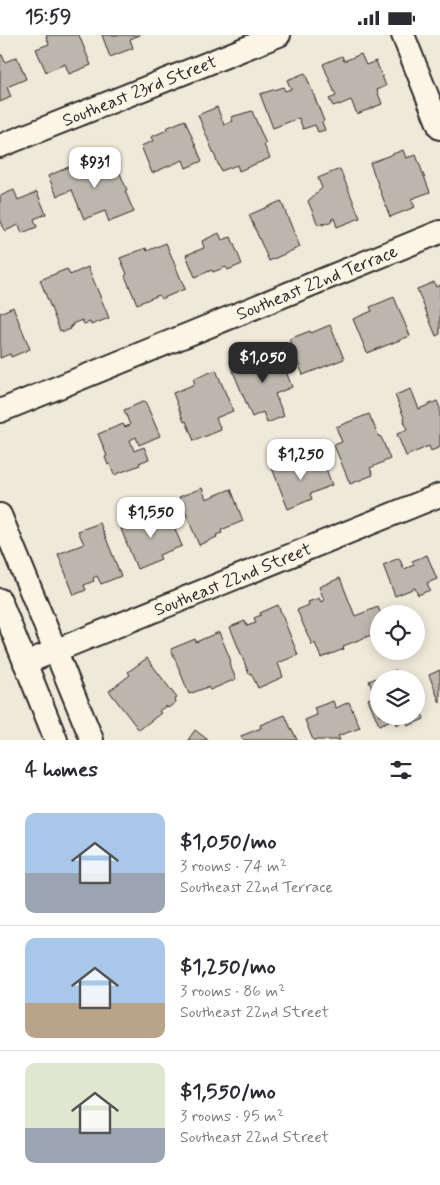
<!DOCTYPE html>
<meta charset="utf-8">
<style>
:root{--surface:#fff;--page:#f7f7f7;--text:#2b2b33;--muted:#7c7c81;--line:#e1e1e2;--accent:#2b2b2b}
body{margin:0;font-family:Mynerve,sans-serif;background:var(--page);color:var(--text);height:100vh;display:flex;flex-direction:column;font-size:19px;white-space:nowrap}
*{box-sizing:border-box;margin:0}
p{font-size:16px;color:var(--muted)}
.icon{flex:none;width:28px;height:28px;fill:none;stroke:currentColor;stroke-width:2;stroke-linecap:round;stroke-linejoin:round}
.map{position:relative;height:705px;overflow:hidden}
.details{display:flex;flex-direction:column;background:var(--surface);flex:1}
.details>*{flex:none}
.fabs{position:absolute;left:370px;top:570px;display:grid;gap:10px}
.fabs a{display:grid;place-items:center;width:55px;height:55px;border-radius:50%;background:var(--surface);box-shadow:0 2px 12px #0003;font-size:25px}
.price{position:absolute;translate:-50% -42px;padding:0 11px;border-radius:10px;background:#fff;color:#222;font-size:16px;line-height:32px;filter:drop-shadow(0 1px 2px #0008)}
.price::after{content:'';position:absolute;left:50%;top:30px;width:15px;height:11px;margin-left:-8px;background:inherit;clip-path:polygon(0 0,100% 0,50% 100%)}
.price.selected{background:var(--accent);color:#fff}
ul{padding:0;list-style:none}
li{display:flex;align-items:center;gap:15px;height:125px;padding:0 25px}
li+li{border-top:1px solid var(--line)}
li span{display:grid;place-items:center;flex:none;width:140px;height:100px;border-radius:10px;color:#555}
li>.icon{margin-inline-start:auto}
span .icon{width:60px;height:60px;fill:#fffc;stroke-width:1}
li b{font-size:21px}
h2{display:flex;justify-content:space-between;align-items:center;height:60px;padding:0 25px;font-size:21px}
.status{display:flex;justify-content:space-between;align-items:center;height:35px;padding:0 25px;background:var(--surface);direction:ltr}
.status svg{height:14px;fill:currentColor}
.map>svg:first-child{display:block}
.building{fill:#bcb7ac;stroke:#2b2b2b}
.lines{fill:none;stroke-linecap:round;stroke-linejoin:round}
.minor-casing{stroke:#2b2b2b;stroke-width:26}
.minor{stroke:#fcf5e5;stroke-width:22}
.labels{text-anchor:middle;stroke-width:4.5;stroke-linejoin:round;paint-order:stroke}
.street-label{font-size:18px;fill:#2b2b2b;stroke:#fcf5e5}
</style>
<div class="status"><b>15:59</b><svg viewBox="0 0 49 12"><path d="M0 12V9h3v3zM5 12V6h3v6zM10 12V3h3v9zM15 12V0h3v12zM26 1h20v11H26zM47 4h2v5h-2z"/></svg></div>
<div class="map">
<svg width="440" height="705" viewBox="0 0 440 705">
<rect width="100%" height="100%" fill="#efe9da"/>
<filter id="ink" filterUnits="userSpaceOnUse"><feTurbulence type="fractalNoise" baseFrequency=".02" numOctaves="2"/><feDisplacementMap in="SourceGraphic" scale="10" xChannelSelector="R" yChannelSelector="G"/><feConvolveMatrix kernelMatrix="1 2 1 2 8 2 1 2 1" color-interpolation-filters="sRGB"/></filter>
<g filter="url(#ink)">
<path class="building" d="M49,0H79L91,30L69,39L65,29L46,37L36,14L49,9L46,1Z
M102,0H140L130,4L133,13L110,22Z
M361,19L366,30L376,26L386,51L377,55L382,69L357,79L351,65L339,70V69L333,71L329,64L336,61L323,29L342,21L344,26Z
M0,20H2L5,27L17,22L26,44L7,52L11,62L0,67Z
M305,38L324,86L322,87L325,95L318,97L315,90L303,94L299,83L273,93L260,59L283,52L285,56L291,54L287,45Z
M217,72L224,90L233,86L231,82L252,76L266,109L264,110L270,123L239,136L237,130L221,136L198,80Z
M185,85L202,126L186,133L183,125L152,138L141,111L153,106L151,102L167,95L166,93Z
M403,115L406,123L416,120L430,157L411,164L415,172L390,182L370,128Z
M87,124L91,133L114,124L127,155L125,156L134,177L109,187L105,176L84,184L72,155L57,161L48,141Z
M340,134L360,183L337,192L334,183L331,184L332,186L322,190V188L318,190L308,166L322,153L318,143Z
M14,155L18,165L37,157L46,179L34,184L37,192L22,198L19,190L5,196L0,184V161Z
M281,166L300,212L269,226L249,180Z
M219,198L222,205L231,202L242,229L228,235L226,232L213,237L212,235L195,242L186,220L204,213L202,206Z
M166,208L185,254L161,264L159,260L137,269L125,241L127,239L120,223L146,213L147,216Z
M88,232L109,283L91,290L90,287L84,289L82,285L72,289L73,291L70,292L71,294L63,297L62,295L60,296L40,245L67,234L70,240Z
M434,247L436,252L440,250V299L436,301L417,254Z
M394,262L410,301L367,318L353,284L372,276L370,272Z
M13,272L30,314L11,322L10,319L0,323V278Z
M330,290L344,324L303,340L289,304L310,296L311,298Z
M276,311L292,352L275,359L284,381L267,388L263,377L252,382L232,334L254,325L252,321Z
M216,335L233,376L216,383L221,395L194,406L186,386L184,387L173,358L195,349L193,344Z
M411,354L419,374L437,366L440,373V412L431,416L429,411L406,421L397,399L407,395L404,385H405L395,360Z
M145,366L160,401L139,410L136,402L130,405L134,416L144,412L149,424L139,428L140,430L114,440L110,429L108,430L105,422L107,421L98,399L123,389L125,392L130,390L124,375Z
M369,379L379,402L380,401L382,404L390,424L370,433L373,440L350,449L334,410L342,407L336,392Z
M293,424L295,430L311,424L314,432L324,428L332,450L310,459L312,464L288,474L272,433Z
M202,453L206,464L231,454L243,486L221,495L222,498L216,500L217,502L199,510L179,462Z
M167,475L182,511L159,520L161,524L137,534L121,494Z
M100,488L121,541L101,549L97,541L93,543L94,546L84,550L86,555L74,560L58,519L84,509L78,496Z
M427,520L437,544L427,548L430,555L418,560L415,553L395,561L383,530L399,523L404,534L414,530L412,526Z
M340,543L355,581L378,572L381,579H379V597L343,611L344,614L321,623L315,608L312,610L297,575L309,570L308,567L319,563L321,567L324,565L319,552Z
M278,570L298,620L278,628L283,642L258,653L251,638L249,639L230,592L245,586L247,591L256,588L254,583L261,580L260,578Z
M219,597L231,626L229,628L236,644L210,655L208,652L189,659L171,614L195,604L196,607Z
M147,623L177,663L175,664L176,667L168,673L166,671L159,676L161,678L139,695L109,656L130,640L128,637Z
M396,635L400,644H379V681H403L405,686L396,690L394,684L379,690L368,664L375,661L369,646Z
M440,635V668L429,640Z
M416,664L424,684L408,691L405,681H416Z
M333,666L336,673L349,667L360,693L338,701L340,705H313L305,685L317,680L314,673Z
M285,680L292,696H293L297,705H243L241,701L261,693L260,690Z
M195,695L208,705H188Z"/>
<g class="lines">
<g class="minor-casing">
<g id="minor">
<path d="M403,0L440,93"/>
<path id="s1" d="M0,111L279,0"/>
<path id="s2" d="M0,376L440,197"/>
<path d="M0,480L92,705"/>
<path d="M0,565L56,705"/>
<path id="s3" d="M25,628L440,460"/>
</g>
</g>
<use href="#minor" class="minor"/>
</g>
</g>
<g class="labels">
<g class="street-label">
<text dy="6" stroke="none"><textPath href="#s1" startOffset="150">Southeast 23rd Street</textPath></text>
<text dy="6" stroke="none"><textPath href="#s2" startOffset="342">Southeast 22nd Terrace</textPath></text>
<text dy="6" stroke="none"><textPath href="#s3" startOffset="224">Southeast 22nd Street</textPath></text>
</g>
</g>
</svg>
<div class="fabs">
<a><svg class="icon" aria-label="locate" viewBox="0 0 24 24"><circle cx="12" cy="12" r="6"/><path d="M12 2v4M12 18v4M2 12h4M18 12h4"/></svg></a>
<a><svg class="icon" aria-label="layers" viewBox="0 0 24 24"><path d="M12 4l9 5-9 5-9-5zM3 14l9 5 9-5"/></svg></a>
</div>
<b class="price" style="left:95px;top:154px">$931</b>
<b class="price selected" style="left:263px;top:349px">$1,050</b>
<b class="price" style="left:301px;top:446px">$1,250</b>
<b class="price" style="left:151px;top:504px">$1,550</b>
</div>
<section class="details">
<h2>4 homes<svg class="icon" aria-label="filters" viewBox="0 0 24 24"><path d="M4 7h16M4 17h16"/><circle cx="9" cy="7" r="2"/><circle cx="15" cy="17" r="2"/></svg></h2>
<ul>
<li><span style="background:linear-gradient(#a9c7e8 60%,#9aa5b1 0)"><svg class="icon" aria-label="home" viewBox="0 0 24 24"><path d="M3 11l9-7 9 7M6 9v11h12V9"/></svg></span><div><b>$1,050/mo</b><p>3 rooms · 74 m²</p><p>Southeast 22nd Terrace</p></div></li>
<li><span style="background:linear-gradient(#a9c7e8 65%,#b9a48a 0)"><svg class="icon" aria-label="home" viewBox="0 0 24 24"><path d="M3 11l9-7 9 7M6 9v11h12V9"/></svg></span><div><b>$1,250/mo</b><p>3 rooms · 86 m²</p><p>Southeast 22nd Street</p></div></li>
<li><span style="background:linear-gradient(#dfe7d0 65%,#9aa5b1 0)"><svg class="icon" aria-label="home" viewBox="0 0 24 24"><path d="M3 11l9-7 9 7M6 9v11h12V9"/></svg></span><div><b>$1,550/mo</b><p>3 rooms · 95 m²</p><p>Southeast 22nd Street</p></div></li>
</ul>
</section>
